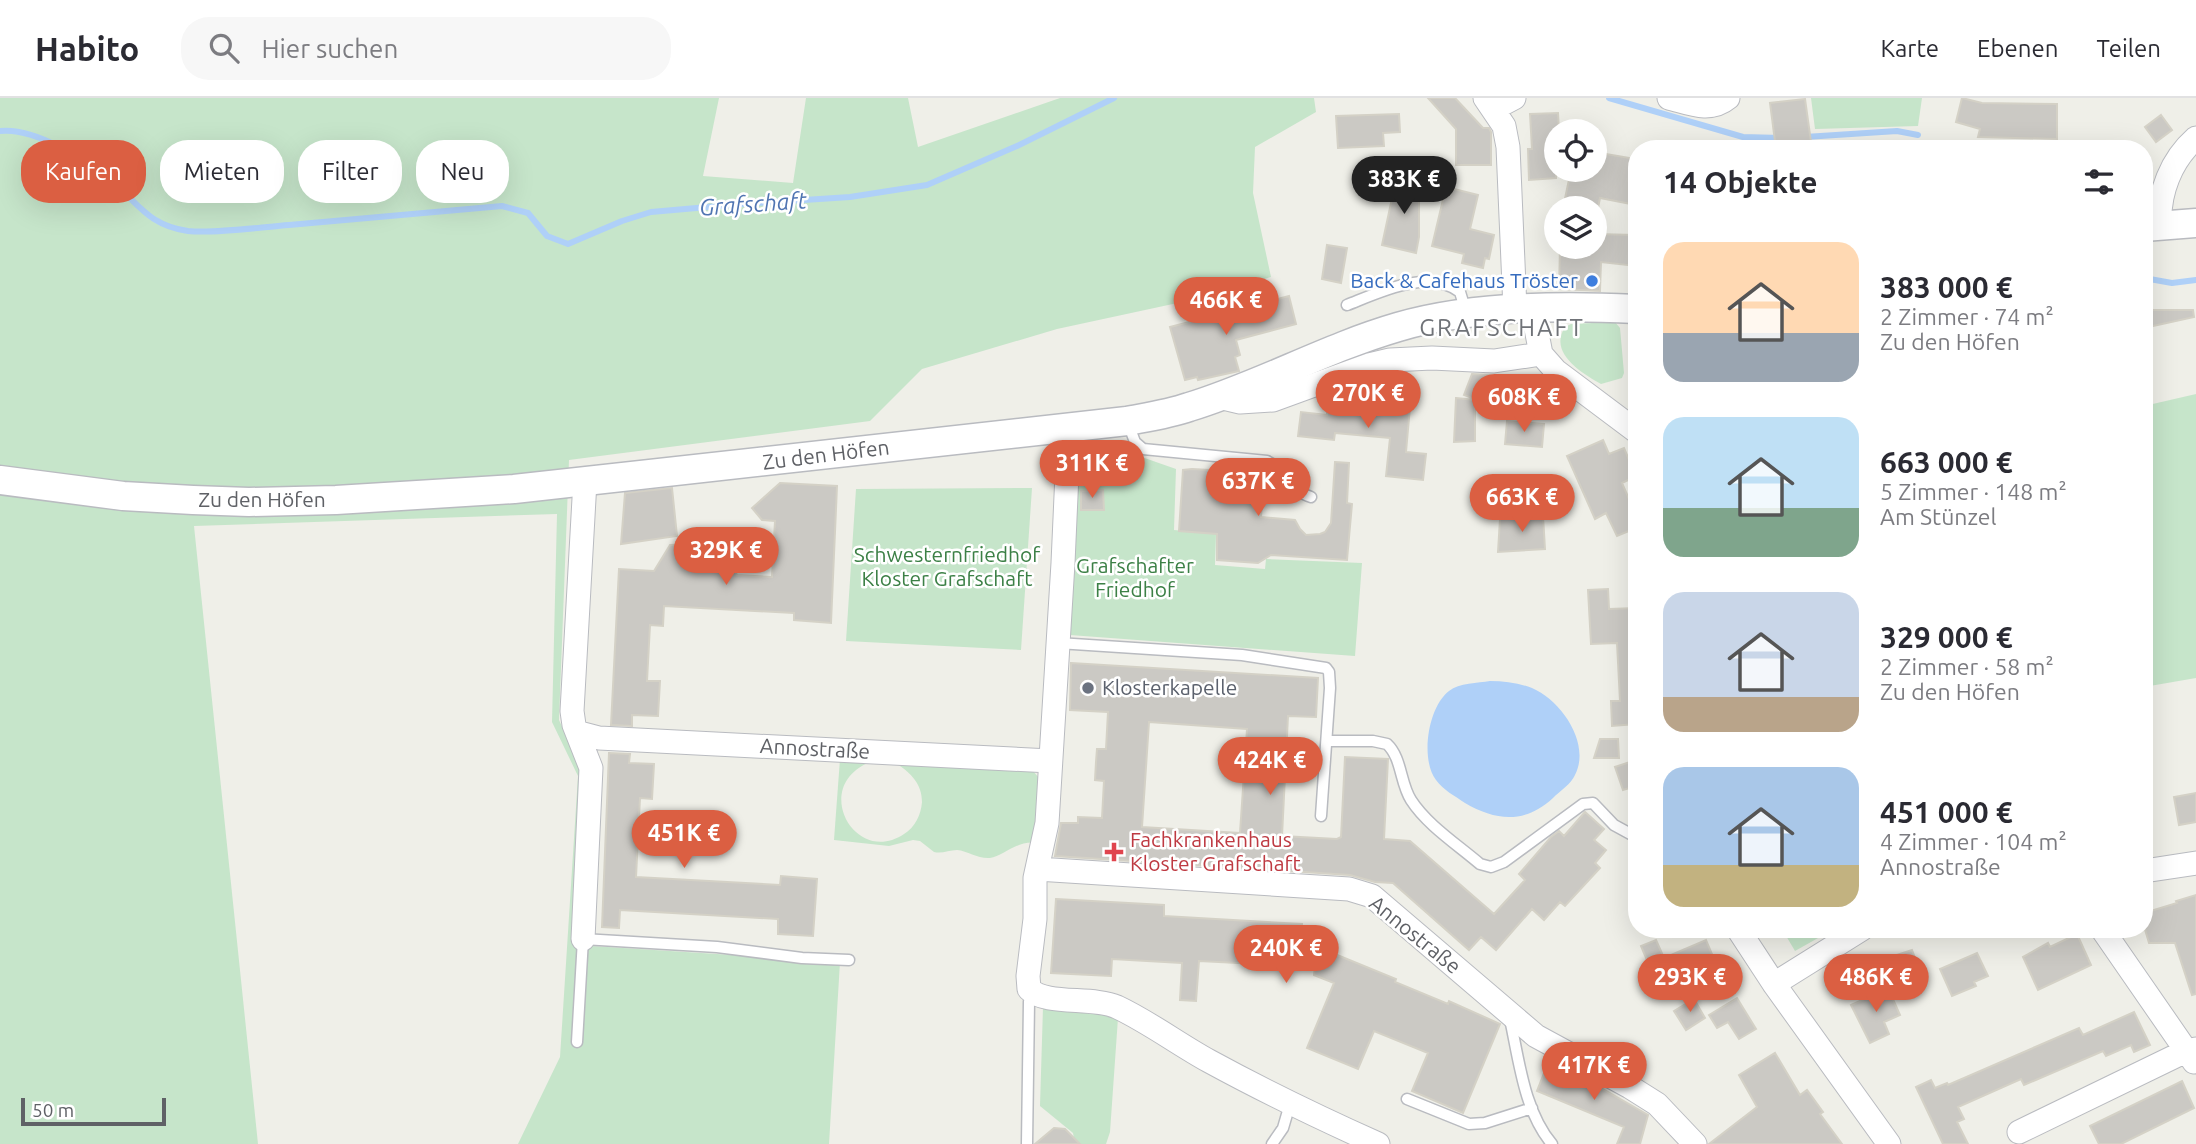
<!DOCTYPE html>
<html lang="de">
<meta charset="utf-8">
<style>
:root{--surface:#fff;--page:#f7f7f7;--text:#2b2b33;--muted:#7c7c81;--line:#e1e1e2;--accent:#db5f42}
body{margin:0;font-family:Ubuntu,sans-serif;background:var(--page);color:var(--text);height:100vh;display:flex;flex-direction:column;font-size:26px;white-space:nowrap}
*{box-sizing:border-box;margin:0}
p{font-size:23px;color:var(--muted)}
.icon{flex:none;width:38px;height:38px;fill:none;stroke:currentColor;stroke-width:2;stroke-linecap:round;stroke-linejoin:round}
.map{position:relative;flex:1;overflow:hidden}
.drawer{position:absolute;left:1628px;top:42px;width:525px;height:798px;display:flex;flex-direction:column;background:var(--surface);border-radius:28px;box-shadow:0 7px 28px #0002}
.drawer>*{flex:none}
.hud{position:absolute;left:21px;top:42px;width:665px;height:63px;display:flex;gap:14px}
.buttons{position:absolute;left:1544px;top:21px;display:grid;gap:14px}
.buttons a{display:grid;place-items:center;width:63px;height:63px;border-radius:50%;background:var(--surface);box-shadow:0 7px 28px #0002;font-size:35px}
.scale{position:absolute;left:21px;bottom:18px;width:145px;box-sizing:border-box;padding-left:7px;border:4px solid #5f6166;border-top:0;font-size:19px;line-height:24px;white-space:nowrap;color:#5f6166;-webkit-text-stroke:5px #fff;paint-order:stroke}
.price{position:absolute;translate:-50% -60px;padding:0 16px;border-radius:24px;background:var(--accent);color:#fff;font-size:23px;line-height:46px;filter:drop-shadow(0 2px 4px #0008)}
.price::after{content:'';position:absolute;left:50%;top:42px;width:21px;height:16px;margin-left:-10px;background:inherit;clip-path:polygon(0 0,100% 0,50% 100%)}
.price.active{background:#222;color:#fff}
ul{padding:0;list-style:none}
li{display:flex;align-items:center;gap:21px;height:175px;padding:0 35px}
li span{display:grid;place-items:center;flex:none;width:196px;height:140px;border-radius:21px;color:#555}
li>.icon{margin-inline-start:auto}
span .icon{width:84px;height:84px;fill:#fffc;stroke-width:1}
li b{font-size:30px}
h2{display:flex;justify-content:space-between;align-items:center;height:84px;padding:0 35px;font-size:30px}
.tag{padding:0 24px;border-radius:28px;background:var(--surface);box-shadow:0 7px 28px #0002;font-size:24px;line-height:63px}
.tag.active{background:var(--accent);color:#fff}
header{display:flex;align-items:center;gap:42px;box-sizing:border-box;height:98px;padding:0 35px;background:var(--surface);border-bottom:2px solid var(--line)}
header strong{font-size:33px}
nav{display:flex;gap:38px;margin-inline-start:auto;font-size:24px}
.search{width:490px;height:63px;background:var(--page);display:flex;align-items:center;gap:18px;box-sizing:border-box;padding:0 24px;border-radius:28px;color:var(--muted);font-size:26px}
.map>svg:first-child{display:block}
.green{fill:#c6e5ca}
.water{fill:#afd0f8}
.lines{fill:none;stroke-linecap:round;stroke-linejoin:round}
.stream{stroke:#afd0f8;stroke-width:6}
.building{fill:#cbc9c4;stroke:#d4d1c6;stroke-width:2;fill-rule:evenodd}
.service-casing{stroke:#b9bbc0;stroke-width:13}
.minor-casing{stroke:#b9bbc0;stroke-width:25}
.tertiary-casing{stroke:#b9bbc0;stroke-width:31}
.service{stroke:#fff;stroke-width:10}
.minor{stroke:#fff;stroke-width:23}
.tertiary{stroke:#fff;stroke-width:28}
.shop-dot{fill:#3f7fe0;stroke:#fff;stroke-width:2.5}
.worship-dot{fill:#6b7280;stroke:#fff;stroke-width:2.5}
.health-dot{fill:#e0444e;stroke:#fff;stroke-width:2.5}
.labels{text-anchor:middle;stroke-width:5;stroke-linejoin:round;paint-order:stroke}
.shop-label{font-size:21px;fill:#366cbe;stroke:#fff;text-anchor:end}
.street-label{font-size:21px;fill:#5f6166;stroke:#fff}
.park-label{font-size:21px;fill:#3c8046;stroke:#fff}
.worship-label{font-size:21px;fill:#5b616d;stroke:#fff;text-anchor:start}
.health-label{font-size:21px;fill:#be3a42;stroke:#fff;text-anchor:start}
.water-label{font-size:23px;font-style:italic;fill:#5075b2;stroke:#fff}
.quarter-label{font-size:24px;letter-spacing:2px;fill:#707378;stroke:#fff}
</style>
<header>
<strong>Habito</strong>
<div class="search"><svg class="icon" aria-label="search" viewBox="0 0 24 24"><circle cx="10" cy="10" r="6"/><path d="M15 15l6 6"/></svg>Hier suchen</div>
<nav><a>Karte</a><a>Ebenen</a><a>Teilen</a></nav>
</header>
<div class="map">
<svg width="2196" height="1046" viewBox="0 0 2196 1046">
<rect width="100%" height="100%" fill="#efefe8"/>
<path class="green" d="M0,0H719L703,78L793,85L806,0H908L918,49L1060,0H1314L1316,14L1255,49L1253,95L1271,179L1196,201L1057,231L922,271L870,323L569,362L559,622L584,676L576,847L840,864L829,1046H518L560,959L578,678L552,624L557,416L194,428L258,1046H0Z
M1811,0H1922L1918,28L1815,31Z
M1615,224L1620,230L1624,275L1622,280L1601,286C1582,275 1548,255 1565,229L1571,226Z
M2196,296V580L2144,589V308Z
M1124,342L1136,357L1176,371L1174,432L1216,436L1215,467L1265,471L1266,461L1362,465L1355,558L1070,537L1079,347Z
M1032,390L1021,552L846,543L856,391Z
M840,661L876,662C807,683 854,770 904,736C915,729 921,717 922,704C922,686 911,675 897,666L1033,673L1040,681L1038,745C1018,741 1004,758 990,760C978,761 968,753 957,752C949,752 942,756 934,754L920,743L913,742L889,748L834,742Z
M1782,831H1834L1795,853Z
M1043,909H1086L1118,920L1110,1034L1106,1046H1075L1073,1035L1040,1008Z"/>
<path class="water" d="M1490,583C1505,583 1519,585 1532,590C1562,603 1591,646 1575,677C1571,686 1560,693 1553,700C1525,726 1496,723 1465,705C1455,698 1443,692 1436,682C1420,661 1428,609 1449,593C1459,585 1478,585 1490,583Z"/>
<g class="lines">
<path class="stream" d="M1609,0L1743,39L1780,40
M0,33C35,29 83,61 110,82C139,105 147,127 188,133C215,136 261,129 289,127C360,120 431,114 502,108L528,115L547,138L568,146L622,123L651,114L742,106L850,99L927,87L1017,48L1114,0
M1805,39L1897,33L1918,37
M2144,180L2172,185L2196,182"/>
</g>
<path class="building" d="M1428,0H1455L1483,30H1489L1491,34V67H1456V31Z
M1962,0L1982,5L2057,6V41L1978,39L1980,31L1956,24Z
M1805,1L1812,51H1776L1770,5Z
M1558,15L1559,33H1556V80L1529,82L1528,51H1532L1530,16Z
M1399,16L1400,34L1383,35L1384,48L1338,50L1336,18Z
M2161,17L2172,32L2156,44L2145,29Z
M1594,54L1636,61V107L1600,100L1598,110H1563L1571,72H1594Z
M1397,77L1419,83V139L1416,155L1382,147Z
M1446,89L1478,97L1470,131L1494,137L1489,161L1485,160L1483,170L1462,165L1464,156L1432,148Z
M1594,136L1636,137V168L1601,164L1600,193L1559,191L1560,149H1594Z
M1327,147L1347,150L1341,185L1322,181Z
M1289,198L1296,226L1236,242L1240,257L1235,259L1239,273L1198,282L1197,279L1185,282L1170,229Z
M2144,212H2193L2194,219L2144,230Z
M1472,276L1489,277L1497,280L1487,306L1464,297Z
M1343,291H1347L1346,302L1410,309L1406,354L1426,356L1423,382L1386,378L1390,340L1335,335L1334,342L1298,338L1301,314L1327,317L1328,297Z
M1456,300L1475,302V343L1454,344Z
M1507,323L1544,326L1542,349L1505,346Z
M1603,342L1609,356L1624,350L1636,378L1622,385L1636,417V430L1617,438L1606,415L1595,421L1567,358Z
M1335,364L1349,365L1347,405L1352,406L1347,462L1271,457L1258,465L1217,462V436L1179,433L1183,372L1192,371L1264,375L1261,419L1295,422L1300,431L1306,437L1320,436L1325,434L1331,425Z
M780,385L837,388L831,525L794,522V515L664,508L663,528L650,527L647,583H660L658,618L632,617V628L611,627L619,471L654,473L670,447L698,446L711,449L723,456L731,466L737,477L772,479L775,423L762,422L752,410Z
M672,390L677,438L621,446L625,395Z
M1103,392L1104,412H1081V393Z
M1543,418L1545,451L1498,454L1500,421Z
M1608,491L1609,511L1636,510V626L1612,628L1611,603H1620L1617,545L1591,546L1588,492Z
M1071,565L1318,580L1316,619L1288,618L1282,738L1337,741L1341,739L1345,659L1388,661L1384,741L1410,743L1494,816L1525,782L1519,776L1551,739L1559,733L1564,738L1585,714L1604,731L1594,742L1606,752L1595,765L1600,770L1565,808L1560,804L1544,822L1532,811L1496,852L1481,839L1469,852L1393,785L1375,784L1350,777L1055,758L1061,725H1078V719L1102,720L1104,683L1095,682L1096,664L1097,651H1106L1108,614L1070,612ZM1149,624L1247,631L1240,735L1142,729Z
M1600,641H1618L1619,660H1594Z
M609,655L630,656L629,665L654,666L652,701L640,700L636,779L780,787L781,778L817,781L813,838L778,836V821L620,812L619,830L602,829Z
M1636,662V688L1623,692L1615,669Z
M2196,695V724L2179,727L2174,699Z
M2196,797V896L2192,897L2175,845H2149L2144,828V815L2177,805L2176,803Z
M1056,801L1164,807V818L1302,826L1301,844L1325,845V852L1396,881L1395,884L1448,906L1449,903L1500,926L1463,1015L1412,993L1428,955L1374,933L1358,971L1307,950L1334,885L1314,877L1315,869L1199,863L1196,903L1180,902L1182,865L1112,861L1111,878L1051,875Z
M2077,836L2091,867L2038,892L2023,859L2048,845L2050,849Z
M1656,842L1664,860L1706,842L1717,868L1685,882L1680,872L1670,877L1664,861L1649,867L1641,848Z
M1912,852L1918,868L1903,874L1897,857Z
M1977,855L1988,878L1974,884L1976,888L1952,898L1940,871Z
M1888,890L1900,917L1884,924L1889,936L1870,945L1851,907Z
M1737,900L1756,931L1739,941L1728,924L1717,930L1709,917Z
M1694,901L1705,920L1686,932L1674,913Z
M2134,914L2150,947L2134,954L2131,947L2106,958L2103,953L2024,987L2021,981L1958,1009L1964,1021L1957,1024L1968,1046H1943L1916,989L1931,982L1935,990L1947,985L1948,987L2079,930L2083,937Z
M1775,955L1800,997L1807,992L1823,1014L1820,1016L1842,1046H1709L1757,1009L1739,977Z
M1548,965L1573,974L1648,1017L1640,1046H1617L1624,1029L1537,993Z
M2182,983L2194,1010L2121,1046H2099L2090,1028Z
M1054,1030L1065,1031L1080,1046H1035Z"/>
<g class="lines">
<g class="service-casing">
<path id="service" d="M1347,207C1380,194 1428,170 1460,194L1466,214
M1128,325L1135,344L1143,351L1267,363C1285,371 1290,393 1311,399
M1058,545L1242,557L1326,570L1329,574L1330,590L1321,718
M1327,643H1373L1387,646C1402,660 1400,685 1411,702C1427,727 1458,747 1480,766L1491,769L1504,764L1583,706L1593,705L1614,727L1636,739
M1510,921C1519,962 1524,1013 1552,1046
M577,944L583,841L717,849L802,860L849,862
M1407,1001L1469,1026L1485,1025L1532,1010
M1027,1046L1029,904L1031,894
M1272,1046L1283,1030L1290,1006"/>
</g>
<g class="minor-casing">
<path id="minor" d="M1485,0L1504,28L1508,49L1515,211
M1669,0C1689,5 1710,15 1728,0
M1493,11L1514,0
M2160,128C2158,95 2171,62 2196,40
M1532,210L1541,256L1556,273L1636,333
M1219,299L1240,304L1273,302L1369,267L1390,262L1432,260L1494,263L1541,256
M1069,331L1063,465L1047,725L1035,780V821L1028,878L1029,891C1046,908 1092,898 1117,909C1149,924 1178,946 1209,963C1264,993 1320,1020 1378,1046
M580,635L599,640L1050,663
M1037,771L1349,791L1372,798L1536,938L1630,989L1657,1006L1695,1046
M2144,773L2196,765
M1738,831L1774,886L1889,1046
M2102,831L2194,964
M583,841L591,670L574,627L572,613L585,383
M1774,886L1862,831
M2019,1034L2186,953L2196,951"/>
</g>
<g class="tertiary-casing">
<path id="tertiary" d="M2144,129L2196,125
M0,382L123,398L193,402L249,404L336,402L514,391L1127,323C1148,319 1169,316 1189,309C1261,287 1326,250 1398,229C1470,208 1561,207 1636,211"/>
</g>
<use href="#service" class="service"/>
<use href="#minor" class="minor"/>
<use href="#tertiary" class="tertiary"/>
</g>
<circle class="shop-dot" cx="1592" cy="183" r="7"/>
<circle class="worship-dot" cx="1088" cy="590" r="7"/>
<path class="health-dot" d="M1110.5 743.5h7v7h7v7h-7v7h-7v-7h-7v-7h7z"/>
<g class="labels">
<g class="shop-label">
<text x="1578" y="190">Back &amp; Cafehaus Tröster</text>
</g>
<g class="street-label">
<text transform="translate(826 357) rotate(-7)" y="7">Zu den Höfen</text>
<text x="262" y="409">Zu den Höfen</text>
<text transform="translate(815 651) rotate(3)" y="7">Annostraße</text>
<text transform="translate(1415 837) rotate(39)" y="7">Annostraße</text>
</g>
<g class="park-label">
<text x="947" y="464">Schwesternfriedhof<tspan x="947" dy="24">Kloster Grafschaft</tspan></text>
<text x="1135" y="475">Grafschafter<tspan x="1135" dy="24">Friedhof</tspan></text>
</g>
<g class="worship-label">
<text x="1102" y="597">Klosterkapelle</text>
</g>
<g class="health-label">
<text x="1130" y="749">Fachkrankenhaus<tspan x="1130" dy="24">Kloster Grafschaft</tspan></text>
</g>
<g class="water-label">
<text transform="translate(753 106) rotate(-4)" y="8">Grafschaft</text>
</g>
<g class="quarter-label">
<text x="1502" y="238">GRAFSCHAFT</text>
</g>
</g>
</svg>
<div class="buttons">
<a><svg class="icon" aria-label="locate" viewBox="0 0 24 24"><circle cx="12" cy="12" r="6"/><path d="M12 2v4M12 18v4M2 12h4M18 12h4"/></svg></a>
<a><svg class="icon" aria-label="layers" viewBox="0 0 24 24"><path d="M12 4l9 5-9 5-9-5zM3 14l9 5 9-5"/></svg></a>
</div>
<div class="scale">50 m</div>
<b class="price active" style="left:1404px;top:118px">383K €</b>
<b class="price" style="left:1226px;top:239px">466K €</b>
<b class="price" style="left:1368px;top:332px">270K €</b>
<b class="price" style="left:1524px;top:336px">608K €</b>
<b class="price" style="left:1092px;top:402px">311K €</b>
<b class="price" style="left:1258px;top:420px">637K €</b>
<b class="price" style="left:1522px;top:436px">663K €</b>
<b class="price" style="left:726px;top:489px">329K €</b>
<b class="price" style="left:1270px;top:699px">424K €</b>
<b class="price" style="left:684px;top:772px">451K €</b>
<b class="price" style="left:1286px;top:887px">240K €</b>
<b class="price" style="left:1690px;top:916px">293K €</b>
<b class="price" style="left:1876px;top:916px">486K €</b>
<b class="price" style="left:1594px;top:1004px">417K €</b>
<div class="hud">
<a class="tag active">Kaufen</a>
<a class="tag">Mieten</a>
<a class="tag">Filter</a>
<a class="tag">Neu</a>
</div>
<section class="drawer">
<h2>14 Objekte<svg class="icon" aria-label="filters" viewBox="0 0 24 24"><path d="M4 7h16M4 17h16"/><circle cx="9" cy="7" r="2"/><circle cx="15" cy="17" r="2"/></svg></h2>
<ul>
<li><span style="background:linear-gradient(#ffd9b3 65%,#9aa5b1 0)"><svg class="icon" aria-label="home" viewBox="0 0 24 24"><path d="M3 11l9-7 9 7M6 9v11h12V9"/></svg></span><div><b>383 000 €</b><p>2 Zimmer · 74 m²</p><p>Zu den Höfen</p></div></li>
<li><span style="background:linear-gradient(#bfe0f5 65%,#7fa58c 0)"><svg class="icon" aria-label="home" viewBox="0 0 24 24"><path d="M3 11l9-7 9 7M6 9v11h12V9"/></svg></span><div><b>663 000 €</b><p>5 Zimmer · 148 m²</p><p>Am Stünzel</p></div></li>
<li><span style="background:linear-gradient(#c9d6e8 75%,#b9a48a 0)"><svg class="icon" aria-label="home" viewBox="0 0 24 24"><path d="M3 11l9-7 9 7M6 9v11h12V9"/></svg></span><div><b>329 000 €</b><p>2 Zimmer · 58 m²</p><p>Zu den Höfen</p></div></li>
<li><span style="background:linear-gradient(#a9c7e8 70%,#c2b280 0)"><svg class="icon" aria-label="home" viewBox="0 0 24 24"><path d="M3 11l9-7 9 7M6 9v11h12V9"/></svg></span><div><b>451 000 €</b><p>4 Zimmer · 104 m²</p><p>Annostraße</p></div></li>
</ul>
</section>
</div>
